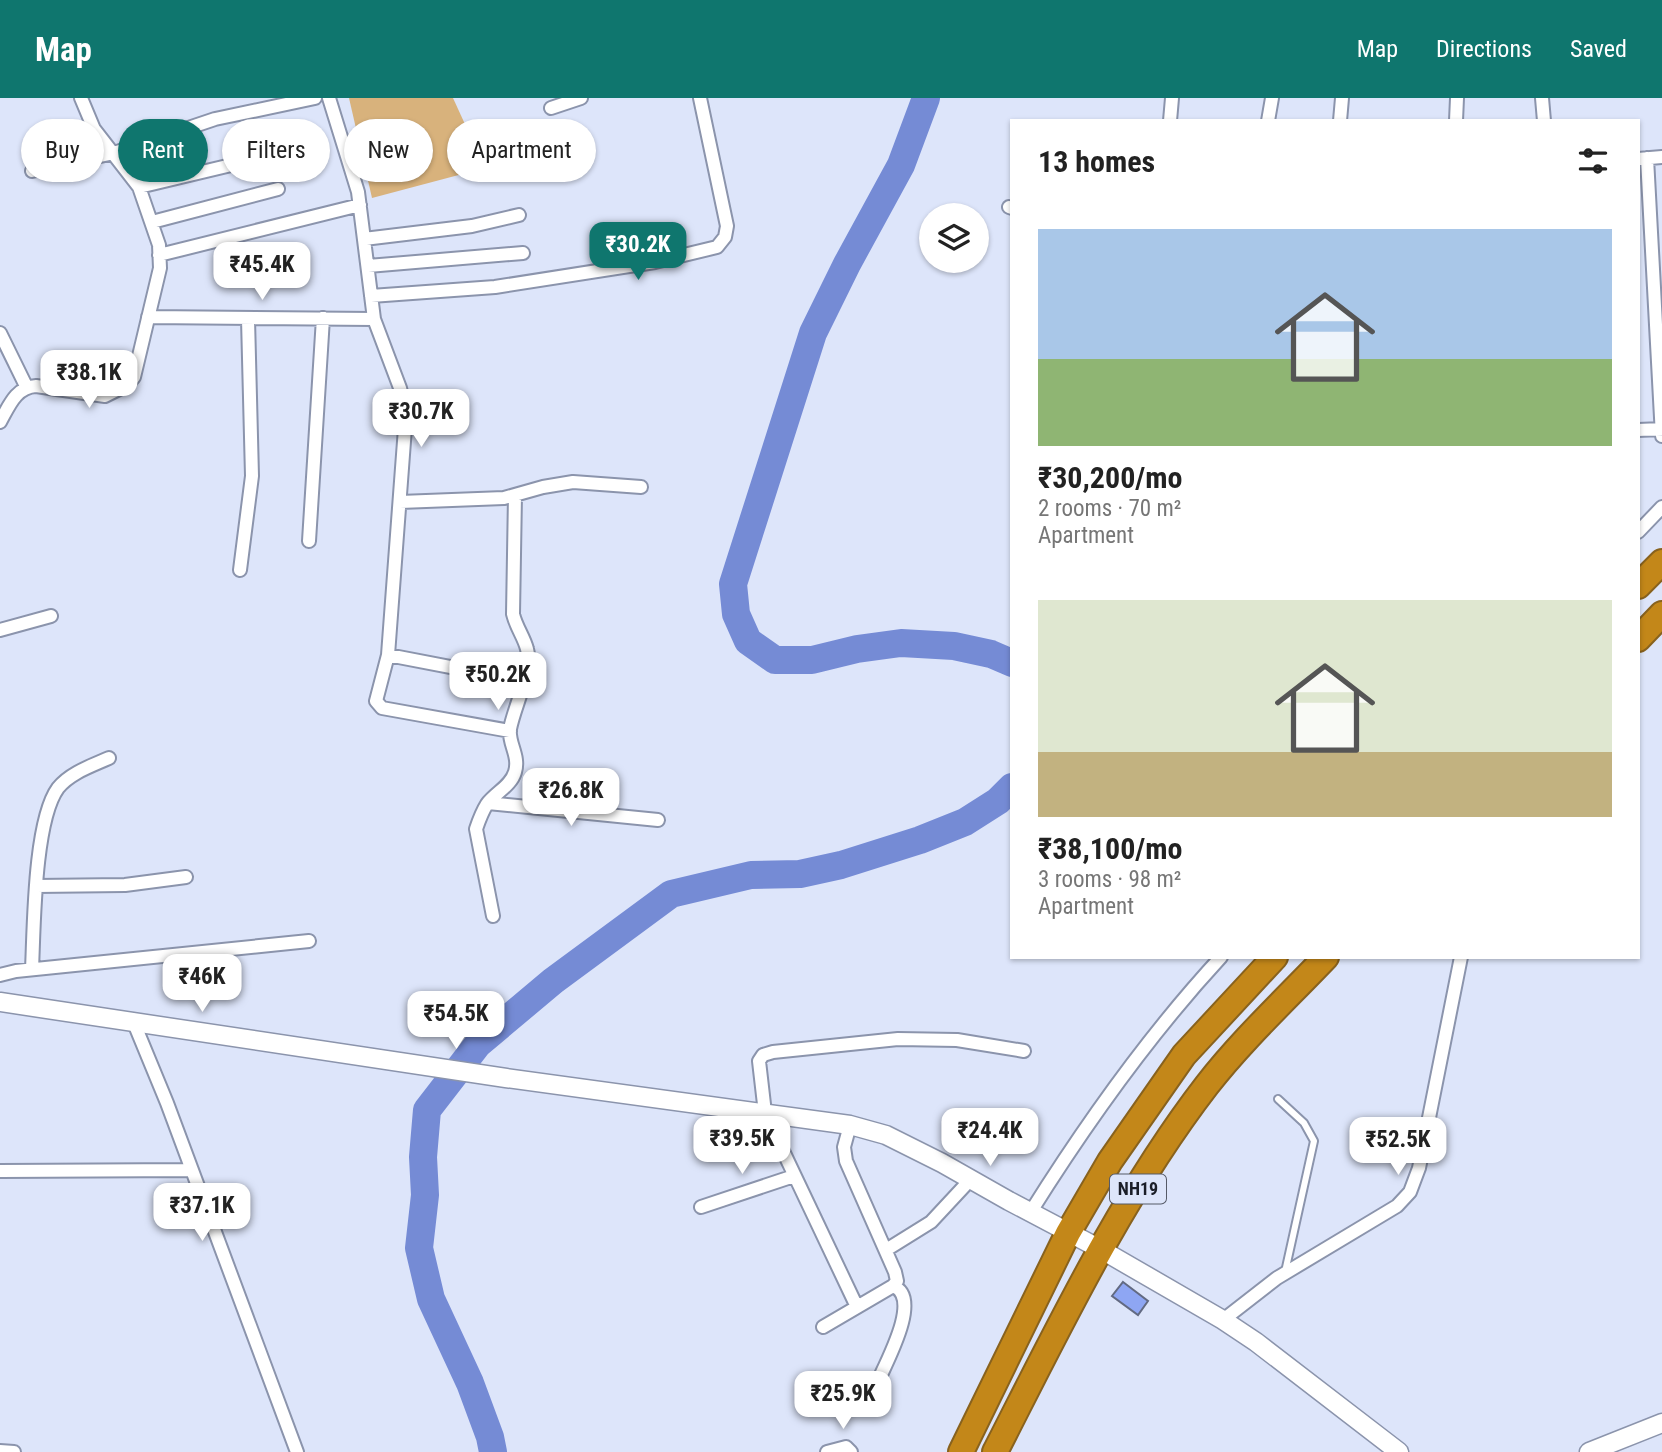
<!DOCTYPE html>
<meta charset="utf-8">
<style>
:root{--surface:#fff;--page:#f6f6f6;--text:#222;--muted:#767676;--accent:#0f766e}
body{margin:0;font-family:"Roboto Condensed",sans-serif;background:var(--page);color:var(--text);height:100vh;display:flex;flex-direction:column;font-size:26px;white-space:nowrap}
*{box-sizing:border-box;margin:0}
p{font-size:23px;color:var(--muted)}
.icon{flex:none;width:38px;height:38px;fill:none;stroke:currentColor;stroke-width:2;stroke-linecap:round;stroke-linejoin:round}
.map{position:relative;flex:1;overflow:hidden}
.side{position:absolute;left:1010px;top:21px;width:630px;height:840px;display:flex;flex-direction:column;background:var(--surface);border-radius:0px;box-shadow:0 2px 5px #0004}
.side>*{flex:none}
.banner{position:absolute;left:21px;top:21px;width:665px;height:63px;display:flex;gap:14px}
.fabs{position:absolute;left:919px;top:105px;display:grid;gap:14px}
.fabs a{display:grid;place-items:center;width:70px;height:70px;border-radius:50%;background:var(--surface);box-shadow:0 2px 5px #0004;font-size:35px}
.price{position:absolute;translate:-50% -60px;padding:0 16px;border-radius:14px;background:#fff;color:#222;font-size:23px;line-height:46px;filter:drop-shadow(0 2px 4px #0008)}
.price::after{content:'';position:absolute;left:50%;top:42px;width:21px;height:16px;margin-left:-10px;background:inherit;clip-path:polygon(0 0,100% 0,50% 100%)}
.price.active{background:var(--accent);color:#fff}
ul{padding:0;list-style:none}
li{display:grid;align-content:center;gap:14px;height:371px;padding:0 28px}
li span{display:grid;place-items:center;height:217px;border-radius:0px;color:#555}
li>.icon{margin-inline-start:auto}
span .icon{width:126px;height:126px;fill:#fffc;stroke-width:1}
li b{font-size:30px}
h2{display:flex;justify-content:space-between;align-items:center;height:84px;padding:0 28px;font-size:30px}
.tag{padding:0 24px;border-radius:32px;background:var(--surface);box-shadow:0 2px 5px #0004;font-size:24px;line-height:63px}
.tag.active{background:var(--accent);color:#fff}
header{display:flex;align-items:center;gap:42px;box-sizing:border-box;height:98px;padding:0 35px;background:var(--accent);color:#fff}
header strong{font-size:33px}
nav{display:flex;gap:38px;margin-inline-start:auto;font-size:24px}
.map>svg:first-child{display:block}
.green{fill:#d8b27c}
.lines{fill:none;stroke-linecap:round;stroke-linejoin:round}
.river{stroke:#758bd5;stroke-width:28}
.building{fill:#8ea6f3;stroke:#626a82;stroke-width:2}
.lane-casing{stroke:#8b94ac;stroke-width:10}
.street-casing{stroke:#8b94ac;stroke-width:16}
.secondary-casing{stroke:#8b94ac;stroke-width:21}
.highway-casing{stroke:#88621e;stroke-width:28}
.lane{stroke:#fff;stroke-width:6}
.street{stroke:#fff;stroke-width:12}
.secondary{stroke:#fff;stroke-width:18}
.highway{stroke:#c38719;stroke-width:24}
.labels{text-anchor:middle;stroke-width:5;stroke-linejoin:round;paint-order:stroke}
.shield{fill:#dde5fa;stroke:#555a67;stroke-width:2}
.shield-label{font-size:18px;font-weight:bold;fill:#1b1e28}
</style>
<header>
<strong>Map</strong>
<nav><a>Map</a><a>Directions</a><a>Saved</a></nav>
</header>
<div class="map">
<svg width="1662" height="1354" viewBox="0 0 1662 1354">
<rect width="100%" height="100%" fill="#dde5fa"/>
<path class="green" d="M349,0H453L485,70L372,100Z"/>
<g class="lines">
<path class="river" d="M926,0L901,67L847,166L813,235L733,486L736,516L748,543L775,562H812L857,551L901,545L954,548L991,556L1012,565
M493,1354L490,1339L470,1285L431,1201L419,1150L425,1097L423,1059L427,1012L478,946L553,883L671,796L751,777L800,776L841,767L920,742L965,724L998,703L1012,689"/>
</g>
<path class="building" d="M1123,1184L1148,1203L1138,1217L1112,1198Z"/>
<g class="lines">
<g class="lane-casing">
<path id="lane" d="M1278,1001L1304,1025L1314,1043L1285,1174"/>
</g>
<g class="street-casing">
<path id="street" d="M329,0L358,94L374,221L400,290L405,311V330L388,557L376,603L382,610L510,633
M1542,0L1544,23
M551,10L581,0
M1170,23L1172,0
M1268,23L1272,0
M1340,23L1342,0
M1456,23L1457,0
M1647,60L1662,338
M1638,61L1662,59
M32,73L114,55L215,21L315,0
M139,89L269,58
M1009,109L1012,110
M152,124L278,91
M364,141L472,128L519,117
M159,157L360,107
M368,168L523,155
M371,198L495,189L655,164L717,149L725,139L727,128L700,0
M148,219L374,221
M0,235L26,288
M0,324C9,308 16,289 36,288L105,298L127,287L134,279L160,170L159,147L139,89L94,31L81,0
M1638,332L1662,331
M400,404L504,400L543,389L573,384L641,389
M1638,434L1662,409
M309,443L323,220
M240,472L252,378L248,221
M0,532L51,518
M388,557L523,583
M488,705L658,722
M36,788L125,787L186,779
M493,818L476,731C479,722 482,714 487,706C495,695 511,688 515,674C520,658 508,645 510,631C514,609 533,572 527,551C524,539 516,529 513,516L515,397
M32,871C34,829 34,723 58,690C70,675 91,668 109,660
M0,877L16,873L309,843
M134,925L167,1005L297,1354
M0,1073L192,1072
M701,1109L794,1078
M1030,1115C1087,1024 1148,938 1221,859
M886,1152L931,1124L971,1081
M857,1209L765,1015L759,963L763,957L773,954L898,941L957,942L1024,953
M1223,1222L1277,1180L1397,1108L1410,1094L1419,1070L1461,859
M823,1229L893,1188L897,1183L895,1174L846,1063L844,1049L850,1027
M874,1292C883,1270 924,1200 893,1188
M0,1353L14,1354
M827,1354L846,1349L851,1354"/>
</g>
<g class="secondary-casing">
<path id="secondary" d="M0,904L506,980L850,1027L886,1037L942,1065L1009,1103L1102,1152L1223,1222L1256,1244L1399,1354
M1589,1354L1662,1325"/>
</g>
<g class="highway-casing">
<path id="highway" d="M1638,488L1662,464
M1638,541L1662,516
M961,1354L1068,1135L1110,1063L1184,957L1275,859
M995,1354C1058,1231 1122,1097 1207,987C1242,942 1286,901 1326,859"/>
</g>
<use href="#lane" class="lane"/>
<use href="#street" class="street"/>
<use href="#secondary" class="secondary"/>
<use href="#highway" class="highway"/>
</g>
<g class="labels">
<rect class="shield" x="1110" y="1076.5" width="56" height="29" rx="5"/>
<g class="shield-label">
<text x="1138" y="1097">NH19</text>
</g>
</g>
</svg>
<div class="fabs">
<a><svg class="icon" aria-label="layers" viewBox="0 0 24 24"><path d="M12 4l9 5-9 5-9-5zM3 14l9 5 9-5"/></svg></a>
</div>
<b class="price active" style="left:638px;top:184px">₹30.2K</b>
<b class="price" style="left:262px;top:204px">₹45.4K</b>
<b class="price" style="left:89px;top:312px">₹38.1K</b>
<b class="price" style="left:421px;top:351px">₹30.7K</b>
<b class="price" style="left:498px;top:614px">₹50.2K</b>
<b class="price" style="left:571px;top:730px">₹26.8K</b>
<b class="price" style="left:202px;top:916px">₹46K</b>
<b class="price" style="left:456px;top:953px">₹54.5K</b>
<b class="price" style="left:990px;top:1070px">₹24.4K</b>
<b class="price" style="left:742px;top:1078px">₹39.5K</b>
<b class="price" style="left:1398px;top:1079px">₹52.5K</b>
<b class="price" style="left:202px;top:1145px">₹37.1K</b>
<b class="price" style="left:843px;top:1333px">₹25.9K</b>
<div class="banner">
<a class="tag">Buy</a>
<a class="tag active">Rent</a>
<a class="tag">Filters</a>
<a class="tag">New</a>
<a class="tag">Apartment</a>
</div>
<section class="side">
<h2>13 homes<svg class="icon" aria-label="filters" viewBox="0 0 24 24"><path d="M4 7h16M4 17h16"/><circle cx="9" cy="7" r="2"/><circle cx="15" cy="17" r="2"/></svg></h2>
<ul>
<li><span style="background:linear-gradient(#a9c7e8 60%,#8fb573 0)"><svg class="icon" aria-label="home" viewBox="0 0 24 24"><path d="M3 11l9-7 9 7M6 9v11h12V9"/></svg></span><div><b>₹30,200/mo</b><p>2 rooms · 70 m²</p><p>Apartment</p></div></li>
<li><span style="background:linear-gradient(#dfe7d0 70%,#c2b280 0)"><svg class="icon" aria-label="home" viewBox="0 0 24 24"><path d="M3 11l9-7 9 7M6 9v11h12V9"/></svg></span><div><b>₹38,100/mo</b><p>3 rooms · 98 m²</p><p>Apartment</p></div></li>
</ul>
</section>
</div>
